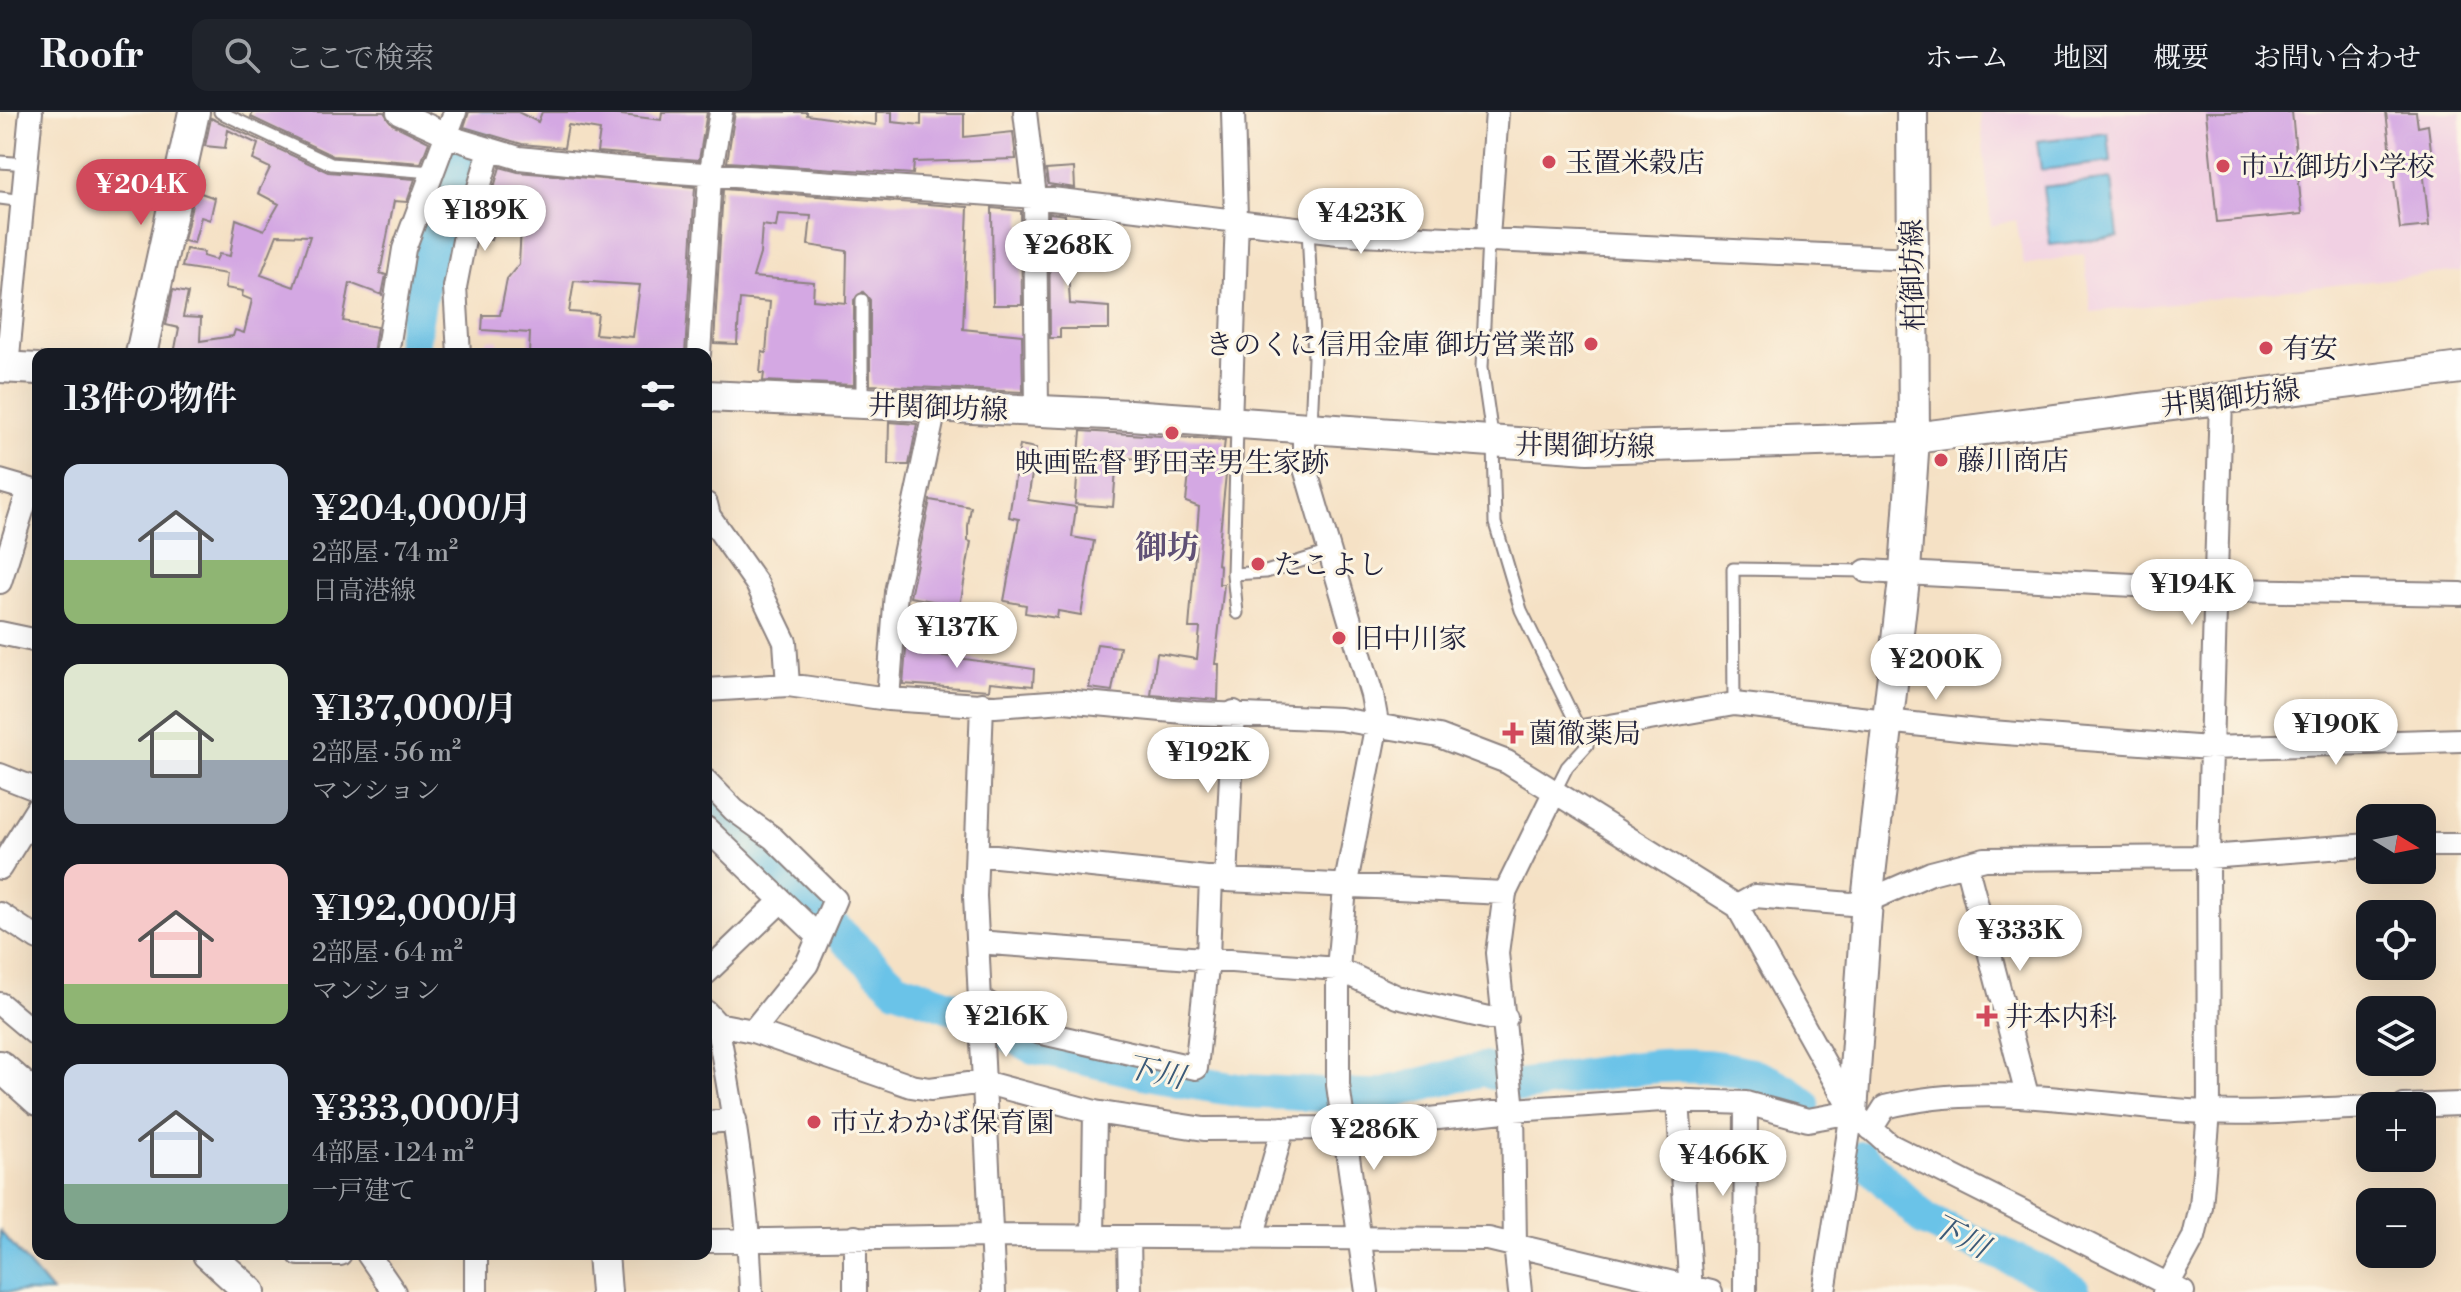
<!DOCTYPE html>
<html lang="ja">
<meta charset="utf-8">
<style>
:root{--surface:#171b24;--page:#20242c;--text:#f1f3f6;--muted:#9ea1a6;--line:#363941;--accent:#d1495b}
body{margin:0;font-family:"Libre Bodoni","Noto Serif JP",serif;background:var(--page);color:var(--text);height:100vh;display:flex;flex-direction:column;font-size:30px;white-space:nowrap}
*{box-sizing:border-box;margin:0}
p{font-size:26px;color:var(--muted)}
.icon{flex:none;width:44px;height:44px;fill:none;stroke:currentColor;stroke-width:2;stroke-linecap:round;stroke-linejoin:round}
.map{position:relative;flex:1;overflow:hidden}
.details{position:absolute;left:32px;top:236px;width:680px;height:912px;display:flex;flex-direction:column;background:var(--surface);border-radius:16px;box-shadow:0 8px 32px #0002}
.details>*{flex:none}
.needle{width:52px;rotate:100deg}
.fabs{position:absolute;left:2356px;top:692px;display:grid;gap:16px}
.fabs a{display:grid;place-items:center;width:80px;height:80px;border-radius:16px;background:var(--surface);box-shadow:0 8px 32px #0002;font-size:40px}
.price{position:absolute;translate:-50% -68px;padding:0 18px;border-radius:28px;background:#fff;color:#222;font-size:26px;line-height:52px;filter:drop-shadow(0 2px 4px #0008)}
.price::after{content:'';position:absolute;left:50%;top:48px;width:24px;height:18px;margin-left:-12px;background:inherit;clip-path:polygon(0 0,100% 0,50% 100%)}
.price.selected{background:var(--accent);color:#fff}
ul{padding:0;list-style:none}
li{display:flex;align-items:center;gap:24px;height:200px;padding:0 32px}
li span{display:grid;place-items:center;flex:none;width:224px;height:160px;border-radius:16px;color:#555}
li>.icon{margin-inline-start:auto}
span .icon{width:96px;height:96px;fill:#fffc;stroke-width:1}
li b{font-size:34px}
h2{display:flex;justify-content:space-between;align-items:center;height:96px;padding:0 32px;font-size:34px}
header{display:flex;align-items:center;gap:48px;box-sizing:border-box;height:112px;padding:0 40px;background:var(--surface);border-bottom:2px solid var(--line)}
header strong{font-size:38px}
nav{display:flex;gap:44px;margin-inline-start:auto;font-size:28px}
.search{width:560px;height:72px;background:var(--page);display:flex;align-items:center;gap:20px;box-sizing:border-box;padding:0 28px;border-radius:16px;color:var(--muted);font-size:30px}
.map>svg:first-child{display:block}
.built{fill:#f1d0e3}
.water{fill:#6ac3e8;stroke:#467292;stroke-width:2}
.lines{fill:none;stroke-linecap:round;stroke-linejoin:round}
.river{stroke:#6ac3e8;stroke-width:34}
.building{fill:#d4a8e3;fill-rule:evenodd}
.lane-casing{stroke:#8c8280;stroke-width:15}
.street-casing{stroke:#8c8280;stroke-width:26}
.secondary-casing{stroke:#8c8280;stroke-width:34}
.lane{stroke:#fff;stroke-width:11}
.street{stroke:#fff;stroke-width:22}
.secondary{stroke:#fff;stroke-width:30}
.poi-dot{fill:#d1495b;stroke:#fcf5e5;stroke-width:3}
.labels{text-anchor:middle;stroke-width:6;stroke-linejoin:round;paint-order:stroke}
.poi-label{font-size:28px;fill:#22223b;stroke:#fcf5e5;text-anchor:start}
.street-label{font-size:28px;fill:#22223b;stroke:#fcf5e5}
.water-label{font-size:30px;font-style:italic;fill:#3b5a78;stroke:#fcf5e5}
.quarter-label{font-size:32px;font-weight:bold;fill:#605176;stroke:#fcf5e5}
</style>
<header>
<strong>Roofr</strong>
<div class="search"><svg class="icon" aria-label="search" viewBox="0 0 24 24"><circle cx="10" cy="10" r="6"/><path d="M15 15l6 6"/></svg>ここで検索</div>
<nav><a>ホーム</a><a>地図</a><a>概要</a><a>お問い合わせ</a></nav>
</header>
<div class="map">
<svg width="2461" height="1180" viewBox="0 0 2461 1180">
<rect width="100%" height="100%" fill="#fcf5e5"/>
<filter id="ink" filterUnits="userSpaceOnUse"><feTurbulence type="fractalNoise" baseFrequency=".0125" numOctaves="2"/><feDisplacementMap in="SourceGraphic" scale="16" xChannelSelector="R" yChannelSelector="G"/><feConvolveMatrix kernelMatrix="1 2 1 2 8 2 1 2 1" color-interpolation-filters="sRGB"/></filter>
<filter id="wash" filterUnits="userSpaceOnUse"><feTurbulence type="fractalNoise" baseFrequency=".006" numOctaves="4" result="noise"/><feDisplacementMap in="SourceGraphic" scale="32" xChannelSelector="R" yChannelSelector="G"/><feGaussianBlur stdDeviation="1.8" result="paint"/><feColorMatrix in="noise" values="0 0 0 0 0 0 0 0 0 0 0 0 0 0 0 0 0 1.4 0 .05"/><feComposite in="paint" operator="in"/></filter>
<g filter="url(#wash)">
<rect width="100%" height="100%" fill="#f5e1c5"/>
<path class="built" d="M1980,0H2461V159L2091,200L2084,142L2024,153L2016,108L1991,114Z
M498,227L499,242H465V235L487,234V228Z"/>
<path class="water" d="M2108,21L2111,50L2041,58L2037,29Z
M2112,67L2118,125L2050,133L2043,75Z
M0,1119L52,1180H0Z"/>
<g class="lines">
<path class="river" d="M412,242C417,174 443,84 477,25C483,15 496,9 504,0
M706,694L896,875L961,898L1033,935L1182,969L1244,979L1323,983L1376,984L1483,957L1493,961
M1524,973C1611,962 1730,926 1803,992
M1862,1046L1925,1108L2046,1162L2074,1180"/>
</g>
<g id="blocks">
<path class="building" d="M253,0H384L392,12L429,30L421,51L333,44L251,5Z
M469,0H518L538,10L542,0H598L661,8L662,0H707L699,48L597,40L600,18L568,13L564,36L522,32L464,15Z
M735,0H807V3L876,13V0H892V10L921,13V2H964V25L1013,20L1016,47L914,50L913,62L727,50Z
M2206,0H2292L2302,102L2217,110Z
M2386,0H2416L2418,15L2428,13L2433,55L2423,56L2429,114L2400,117Z
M211,6L328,60L415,67L407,90L394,89L380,161L386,163L382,183L350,171L343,209L377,215L373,242H174L179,216L166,213L173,178L188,181L183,205L201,206L200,229L233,224L235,218L244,221L252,188L242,184L243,179L225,176L227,162L182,155L186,137L204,140L203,144L216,148L219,142L230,144L236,107L264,118L279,92L258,81L270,56L253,48L258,32L228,18L225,36L205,34ZM277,123L310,124L294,175L261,163Z
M500,55L518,60L695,75L685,242H529L530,221L482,218L483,203H500L507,167L519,152L521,115L494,113L491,128L479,126ZM574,169L640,173L633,225L595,222L598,202L569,200Z
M1074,56L1075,76L1048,72L1046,58Z
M723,77L968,95L963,217L1022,223L1023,280L870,273V188L863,180L854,188V273L763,269L764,261H760L762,240L766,241L770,190L740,187L737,232L714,231ZM778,102L811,104L808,133L847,139L846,191L813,188L814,170L753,165L760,142L762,113L776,115Z
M195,79L215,86L210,108L201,105L194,131L184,129Z
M992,96L1021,99L1022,193H993Z
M1049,101L1065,103L1070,192L1109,195V217H1060V226H1050Z
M1101,107L1117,109L1118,131H1101Z
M889,310L917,312L909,353H888Z
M1081,319L1225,328L1221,361L1226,362L1217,452L1220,453L1219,472H1224L1215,552H1219L1218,588L1151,583L1157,541L1197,547L1200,516H1189L1199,395L1186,390L1190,352L1117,345L1113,395L1075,392Z
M1020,333L1036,336L1028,388L1076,395L1072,425L1094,429L1081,503L1058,499L1057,506L1025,501L1026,493L1004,489L1019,407L1009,405Z
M930,388L971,395L968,414V429L971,430L960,494L910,485Z
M907,526L939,529L937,543L1034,557L1033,574L990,570L989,578L903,572Z
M1097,532L1120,535L1112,579L1089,576Z"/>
</g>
</g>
<g filter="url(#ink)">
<use href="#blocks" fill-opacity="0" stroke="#8c8280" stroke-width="2"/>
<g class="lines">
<g class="lane-casing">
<path id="lane" d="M220,0L331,52L432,60
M0,50L27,52
M0,86L23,89
M1308,116L1314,246L1311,314
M1488,126L1482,255L1493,331L1495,411L1521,498L1587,633L1567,655L1554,681
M862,288V188
M1233,462L1266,460L1329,440
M1237,501L1233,462L1237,314
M1734,592L1733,457L1866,459"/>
</g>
<g class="street-casing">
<path id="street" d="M398,0L459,28L519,46L618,56L1035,85L1338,121L1912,147
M1025,0L1035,85L1037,298
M1233,0L1236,106
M1488,125L1497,0
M387,242L404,137L455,0
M459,242L455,175L465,123L490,38
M699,242L710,64L721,0
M7,255L31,0
M1230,311L1237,106
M1304,314V353L1372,583L1377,611L1345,776L1338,857V973L1367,1180
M0,369L38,380
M706,392L709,404L757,472L785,530L788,573
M1866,459L2230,478L2461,482
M0,470L28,380
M0,521L38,529
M706,578L788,573L888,587L995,594L1064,589L1195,601L1340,607L1439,624L1507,650L1737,794L1852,1000L1890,1033L2183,1180
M888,587L896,480L935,296
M982,592L975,784L994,1180
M1582,619L1734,592L1977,619L2210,636L2461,628
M0,663L38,678
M706,669L734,698L773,726L835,787L807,852L753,919
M706,716L818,824
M2422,733H2461
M977,742L1226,768L1505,781
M1966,752L2027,983
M0,756L38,695
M1226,768L1234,600
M1737,794L1755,784L1851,792L1867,789L1931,761L1985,747L2208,745L2370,733
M0,802L38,827
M977,830L1338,857L1397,885L1489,906H1506
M706,861L781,789
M982,888L1038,920L1196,956L1208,846L1211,766
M0,892L38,924
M706,900L717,912L753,919L911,974L930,977L983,970L1095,1000L1204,1017L1345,1016L1513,998L1662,988L1746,991L1808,1008L1852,1000
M706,914L717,912C734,1001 748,1089 751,1180
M1678,988L1691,1180
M2404,994L2461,992
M706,1010L735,1008
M1871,1017L1885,995C1990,968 2099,995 2206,1000C2260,1003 2316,997 2370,995
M1093,1124L1095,1000
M855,1125V1180
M1129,1125L1130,1180
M1252,1126L1283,1016
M706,1129L991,1124L1488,1127L1711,1180
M299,1142H340
M368,1142L394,1180
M476,1180V1142
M1520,1180L1515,1132L1513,998L1497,841L1505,781L1554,681
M1745,1180L1746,991
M1824,1180L1852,1000
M2164,1180L2194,1125L2201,1095L2209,1000L2208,745L2221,286"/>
</g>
<g class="secondary-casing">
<path id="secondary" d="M141,242L194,0
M0,255L38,257
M706,284L1130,303L1588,336L1914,326L2461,256
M0,954L38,988
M1852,1000L1867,789L1905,459L1914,326L1912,0
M208,1142L250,1180
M603,1142L606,1180"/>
</g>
<use href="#lane" class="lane"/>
<use href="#street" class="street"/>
<use href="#secondary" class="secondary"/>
</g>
</g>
<g class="poi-dot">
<circle cx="1549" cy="50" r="8"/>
<circle cx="2223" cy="54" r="8"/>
<circle cx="1591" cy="232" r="8"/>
<circle cx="2266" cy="236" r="8"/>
<circle cx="1172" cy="321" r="8"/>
<circle cx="1941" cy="348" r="8"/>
<circle cx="1258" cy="452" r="8"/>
<circle cx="1339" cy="526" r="8"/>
<path d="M1509 609h8v8h8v8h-8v8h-8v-8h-8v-8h8z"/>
<path d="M1983 892h8v8h8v8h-8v8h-8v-8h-8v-8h8z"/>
<circle cx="814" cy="1010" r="8"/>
</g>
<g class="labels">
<g class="poi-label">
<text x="1565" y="60">玉置米穀店</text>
<text x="2239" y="64">市立御坊小学校</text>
<text x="1575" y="242" text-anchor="end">きのくに信用金庫 御坊営業部</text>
<text x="2282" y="246">有安</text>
<text x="1957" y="358">藤川商店</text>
<text x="1172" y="360" text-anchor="middle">映画監督 野田幸男生家跡</text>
<text x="1274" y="462">たこよし</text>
<text x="1355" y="536">旧中川家</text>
<text x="1529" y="631">薗徹薬局</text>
<text x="2005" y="914">井本内科</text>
<text x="830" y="1020">市立わかば保育園</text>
</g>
<g class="street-label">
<text transform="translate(1912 163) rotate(-91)" y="10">柏御坊線</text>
<text transform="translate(2230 285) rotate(-7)" y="10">井関御坊線</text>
<text transform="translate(938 295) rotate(2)" y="10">井関御坊線</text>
<text transform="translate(1585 333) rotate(1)" y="10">井関御坊線</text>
</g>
<g class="water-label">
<text transform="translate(1155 960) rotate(12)" y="10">下川</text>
<text transform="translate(1960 1124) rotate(27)" y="10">下川</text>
</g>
<g class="quarter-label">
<text x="1167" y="446">御坊</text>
</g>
</g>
</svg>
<div class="fabs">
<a><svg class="needle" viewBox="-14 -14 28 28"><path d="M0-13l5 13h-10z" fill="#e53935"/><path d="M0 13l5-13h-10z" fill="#9ea1a6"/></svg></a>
<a><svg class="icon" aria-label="locate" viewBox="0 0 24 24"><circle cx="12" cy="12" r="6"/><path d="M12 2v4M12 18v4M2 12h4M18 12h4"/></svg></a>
<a><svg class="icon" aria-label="layers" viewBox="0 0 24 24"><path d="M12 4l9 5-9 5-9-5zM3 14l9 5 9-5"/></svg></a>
<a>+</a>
<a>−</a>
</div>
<b class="price selected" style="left:141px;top:115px">¥204K</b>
<b class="price" style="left:485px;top:141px">¥189K</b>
<b class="price" style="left:1361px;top:144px">¥423K</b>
<b class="price" style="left:1068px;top:176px">¥268K</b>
<b class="price" style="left:2192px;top:515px">¥194K</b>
<b class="price" style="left:957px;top:558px">¥137K</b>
<b class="price" style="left:1936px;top:590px">¥200K</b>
<b class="price" style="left:2336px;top:655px">¥190K</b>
<b class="price" style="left:1208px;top:683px">¥192K</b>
<b class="price" style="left:2020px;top:861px">¥333K</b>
<b class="price" style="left:1006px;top:947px">¥216K</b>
<b class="price" style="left:1374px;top:1060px">¥286K</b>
<b class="price" style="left:1723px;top:1086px">¥466K</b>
<section class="details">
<h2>13件の物件<svg class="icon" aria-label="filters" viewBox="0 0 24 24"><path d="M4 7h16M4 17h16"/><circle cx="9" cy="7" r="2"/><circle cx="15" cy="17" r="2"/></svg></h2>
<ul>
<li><span style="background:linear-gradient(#c9d6e8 60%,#8fb573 0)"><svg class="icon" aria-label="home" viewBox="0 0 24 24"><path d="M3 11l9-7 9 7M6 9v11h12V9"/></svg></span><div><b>¥204,000/月</b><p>2部屋 · 74 m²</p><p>日高港線</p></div></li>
<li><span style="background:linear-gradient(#dfe7d0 60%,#9aa5b1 0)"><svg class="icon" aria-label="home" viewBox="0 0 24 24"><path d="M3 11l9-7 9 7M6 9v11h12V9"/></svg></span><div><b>¥137,000/月</b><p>2部屋 · 56 m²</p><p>マンション</p></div></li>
<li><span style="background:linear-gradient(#f6c9c9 75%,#8fb573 0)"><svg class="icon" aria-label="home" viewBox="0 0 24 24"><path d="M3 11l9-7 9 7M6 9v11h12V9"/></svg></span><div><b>¥192,000/月</b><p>2部屋 · 64 m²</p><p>マンション</p></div></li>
<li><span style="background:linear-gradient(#c9d6e8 75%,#7fa58c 0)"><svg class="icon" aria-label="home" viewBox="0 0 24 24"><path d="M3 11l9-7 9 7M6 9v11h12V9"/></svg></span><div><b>¥333,000/月</b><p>4部屋 · 124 m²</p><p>一戸建て</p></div></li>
</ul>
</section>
</div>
